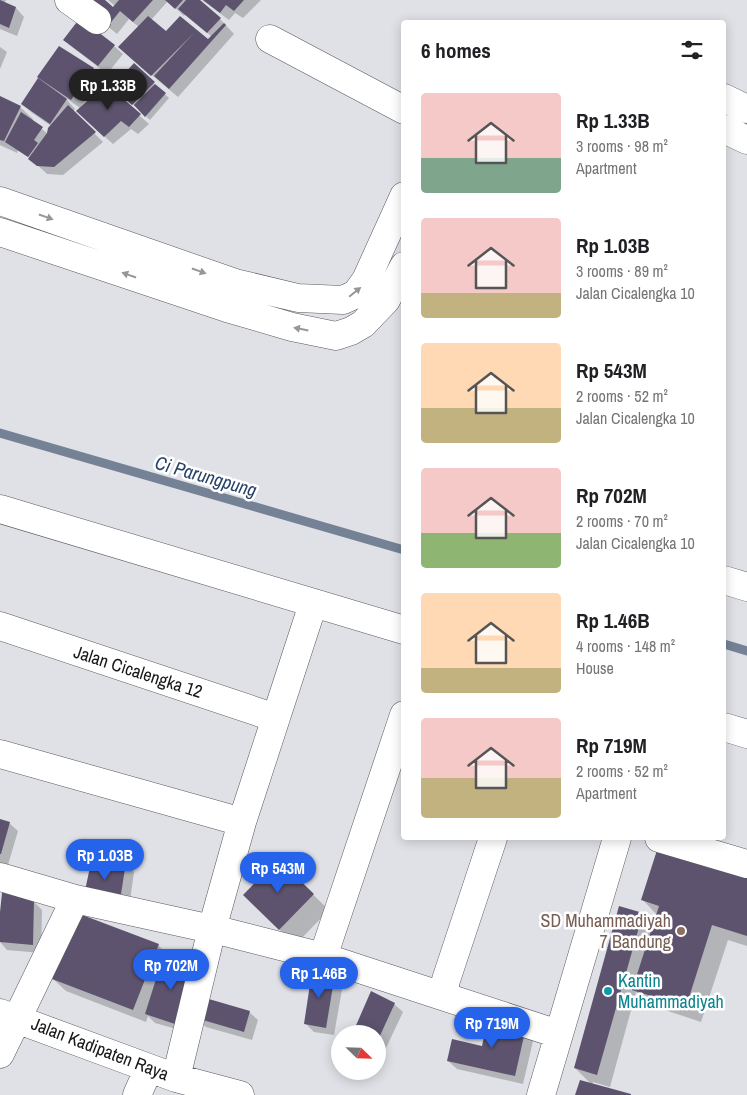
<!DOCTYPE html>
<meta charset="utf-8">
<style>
:root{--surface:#fff;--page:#f2f2f2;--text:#202124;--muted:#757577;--accent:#2563eb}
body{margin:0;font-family:"Archivo Narrow",sans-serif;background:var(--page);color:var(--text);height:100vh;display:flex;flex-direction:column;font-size:19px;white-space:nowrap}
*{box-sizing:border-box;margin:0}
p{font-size:16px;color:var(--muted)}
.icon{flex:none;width:28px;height:28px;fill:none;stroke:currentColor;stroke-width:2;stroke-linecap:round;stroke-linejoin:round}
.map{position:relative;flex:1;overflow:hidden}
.panel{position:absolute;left:401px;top:20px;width:325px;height:820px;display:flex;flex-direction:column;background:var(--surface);border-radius:5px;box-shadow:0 2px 12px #0003}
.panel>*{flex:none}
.needle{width:32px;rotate:113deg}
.controls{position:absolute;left:331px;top:1025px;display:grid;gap:10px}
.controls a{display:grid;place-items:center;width:55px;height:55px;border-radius:50%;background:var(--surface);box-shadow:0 2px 12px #0003;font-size:25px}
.price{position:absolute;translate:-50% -42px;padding:0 11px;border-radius:18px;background:var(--accent);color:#fff;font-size:16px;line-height:32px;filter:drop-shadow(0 1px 2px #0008)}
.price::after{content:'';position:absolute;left:50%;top:30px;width:15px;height:11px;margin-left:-8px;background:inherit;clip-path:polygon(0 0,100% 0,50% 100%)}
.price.active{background:#222;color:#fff}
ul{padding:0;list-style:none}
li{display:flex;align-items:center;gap:15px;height:125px;padding:0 20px}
li span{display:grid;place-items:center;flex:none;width:140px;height:100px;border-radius:5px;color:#555}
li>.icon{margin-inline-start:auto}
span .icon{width:60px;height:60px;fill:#fffc;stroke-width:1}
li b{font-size:21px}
h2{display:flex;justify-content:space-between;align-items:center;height:60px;padding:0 20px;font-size:21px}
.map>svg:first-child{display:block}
.shadow{fill:#0003;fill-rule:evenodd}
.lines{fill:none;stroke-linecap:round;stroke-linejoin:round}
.stream{stroke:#758296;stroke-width:9}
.building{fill:#5d536e}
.street-casing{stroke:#58595e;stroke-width:29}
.street{stroke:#fff;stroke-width:28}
.oneway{fill:#979798}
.education-dot{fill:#8d6e63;stroke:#fff;stroke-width:2}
.culture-dot{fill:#0f9aa8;stroke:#fff;stroke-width:2}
.labels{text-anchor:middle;stroke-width:5;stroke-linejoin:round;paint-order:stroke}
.street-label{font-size:18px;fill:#18181a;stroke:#fff}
.education-label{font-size:18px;fill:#785e54;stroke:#fff;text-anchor:end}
.culture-label{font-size:18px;fill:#0d838f;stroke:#fff;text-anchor:start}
.water-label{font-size:19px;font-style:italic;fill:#274168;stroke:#fff}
</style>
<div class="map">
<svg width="747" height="1095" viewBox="0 0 747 1095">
<rect width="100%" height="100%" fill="#dfe1e6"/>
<path class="shadow" d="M0,0H6L4,4L16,8L24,17L17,36L0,29Z
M76,0H103L113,8L115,6L108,0H199L220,19L234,34L178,97L128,55L139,27L129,19L117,34ZM168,1L184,16L186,14L212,37L208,41L180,18L166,33L151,20Z
M202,0H261L243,18L235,13L229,20Z
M65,40L114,46L123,54L107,74L74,48Z
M0,47L7,52L0,69Z
M59,47L94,69L102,78L80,108L66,98V99L75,109L73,112L103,142L63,175L47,174L30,158L18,150L17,153L0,145V97L20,107L33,119L32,121L48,134L51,126L31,112L22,104Z
M134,65L169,98L150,120L118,91Z
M106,86L149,124L138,134L131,129L113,144L86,120Z
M0,820L9,823L18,831L5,875L0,873Z
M278,861L329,910L295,945L245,895Z
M126,863L134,872L128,915L84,899Z
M747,876V946L728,940L701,1022L650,1005L636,992L610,1087L593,1082L592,1085L628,1095H577L591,1084L575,1068L643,914L654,925L657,915L643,900Z
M33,901L42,910L41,953L7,950L0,942V925Z
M158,945L171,958L187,1032L155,1023L148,1016L146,1022L66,991L53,979Z
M334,975L343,984L334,1035L314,1032L305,1023Z
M394,1004L403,1012L386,1048L378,1044V1034H360L355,1029Z
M249,1012L258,1020L252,1040L206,1027L197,1018Z
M489,1020L534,1037L523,1084L457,1069L448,1061L483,1047Z"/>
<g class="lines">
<path class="stream" d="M0,433L404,550
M724,644L747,651"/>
</g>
<path class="building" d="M0,0L16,7L9,28L0,24Z
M76,0H105L113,7L119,0H153L133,22L120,11L108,26Z
M165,0H183L175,9Z
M186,0H200L221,18L207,33L178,9Z
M203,0H244L234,11L226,5L220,13Z
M148,16L166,31L180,16L208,39L224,23L226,25L169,89L154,76L194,33L151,76L118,47Z
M80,18L115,45L98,66L63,40Z
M59,46L94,68L71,100L37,77Z
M134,63L155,82L132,105L112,87Z
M38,78L67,99L50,124L21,104Z
M106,84L141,114L129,127L121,121L104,137L76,111Z
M155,84L166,93L145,117L134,105Z
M0,96L21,106L4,141L0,140Z
M68,105L96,132L54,167L37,166L28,159L47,133L48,128Z
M21,112L43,127L34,140L38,143L28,157L5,142Z
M0,819L10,822L1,854H0Z
M658,847L747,875V936L712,925L686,1007L632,990L659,906L641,900Z
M93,853L126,862L119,907L83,900Z
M278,859L314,894L279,930L243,895Z
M3,884L34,900L33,945L0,942V912Z
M619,906L643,913L597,1075L574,1068Z
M77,913L159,944L133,1010L52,979Z
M163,957L196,966L178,1025L145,1014Z
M312,971L335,974L326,1028L304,1024Z
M371,991L395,1003L378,1040V1034H363L354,1030Z
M202,997L250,1011L244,1032L196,1018Z
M488,1019L526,1027L515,1076L447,1061L452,1039L482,1046Z
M580,1080L631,1094V1095H575Z"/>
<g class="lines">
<g class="street-casing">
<path id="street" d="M69,0L97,20
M270,39L404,110
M724,98L747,109
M724,129L747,140
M0,201L235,283L298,298L343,300L356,294L366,280L404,196
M0,232L227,308L292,327L336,336L351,331L363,324L386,300L404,266
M0,509L404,630
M724,580L747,587
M0,626L276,718
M724,727L747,734
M0,754L242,822
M659,838L747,864
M0,877L75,899L225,932L323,957L558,1034
M323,957L404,715
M443,996L446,980L493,838
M0,1013L176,1078L240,1095
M0,1054L75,899
M176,1078L212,929L242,822L313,604
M137,1095L149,1068
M541,1095L617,838"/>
</g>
<use href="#street" class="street"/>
</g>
<defs><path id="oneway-solid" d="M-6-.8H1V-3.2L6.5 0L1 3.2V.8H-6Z" transform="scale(1.25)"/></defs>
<g class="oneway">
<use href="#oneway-solid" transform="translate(46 217) rotate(19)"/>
<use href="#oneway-solid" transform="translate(199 271) rotate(19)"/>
<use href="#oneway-solid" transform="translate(129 275) rotate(-161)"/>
<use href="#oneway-solid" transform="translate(355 292) rotate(-39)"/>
<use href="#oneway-solid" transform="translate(301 329) rotate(-169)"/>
</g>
<circle class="education-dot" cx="681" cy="931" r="5"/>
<circle class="culture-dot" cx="608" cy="991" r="5"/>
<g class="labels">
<g class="street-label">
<text transform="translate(138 672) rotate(18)" y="6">Jalan Cicalengka 12</text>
<text transform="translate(100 1049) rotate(21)" y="6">Jalan Kadipaten Raya</text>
</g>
<g class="education-label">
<text x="671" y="927">SD Muhammadiyah<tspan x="671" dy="21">7 Bandung</tspan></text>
</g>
<g class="culture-label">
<text x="618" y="987">Kantin<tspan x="618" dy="21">Muhammadiyah</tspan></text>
</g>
<g class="water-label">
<text transform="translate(206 476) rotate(16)" y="7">Ci Parungpung</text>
</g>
</g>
</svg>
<div class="controls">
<a><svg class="needle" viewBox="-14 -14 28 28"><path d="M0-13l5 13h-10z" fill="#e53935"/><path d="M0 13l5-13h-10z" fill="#757577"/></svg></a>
</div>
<b class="price active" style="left:108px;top:111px">Rp 1.33B</b>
<b class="price" style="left:105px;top:881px">Rp 1.03B</b>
<b class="price" style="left:278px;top:894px">Rp 543M</b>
<b class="price" style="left:171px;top:991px">Rp 702M</b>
<b class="price" style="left:319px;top:999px">Rp 1.46B</b>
<b class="price" style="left:492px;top:1049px">Rp 719M</b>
<section class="panel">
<h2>6 homes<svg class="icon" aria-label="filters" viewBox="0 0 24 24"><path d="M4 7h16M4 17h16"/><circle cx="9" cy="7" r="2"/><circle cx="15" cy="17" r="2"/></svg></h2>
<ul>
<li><span style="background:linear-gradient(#f6c9c9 65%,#7fa58c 0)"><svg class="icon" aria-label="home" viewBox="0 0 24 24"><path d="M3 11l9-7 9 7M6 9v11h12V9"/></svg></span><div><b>Rp 1.33B</b><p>3 rooms · 98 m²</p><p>Apartment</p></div></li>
<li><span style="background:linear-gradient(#f6c9c9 75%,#c2b280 0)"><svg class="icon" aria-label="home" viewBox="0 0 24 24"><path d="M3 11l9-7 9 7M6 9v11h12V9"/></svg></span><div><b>Rp 1.03B</b><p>3 rooms · 89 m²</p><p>Jalan Cicalengka 10</p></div></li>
<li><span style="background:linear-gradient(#ffd9b3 65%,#c2b280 0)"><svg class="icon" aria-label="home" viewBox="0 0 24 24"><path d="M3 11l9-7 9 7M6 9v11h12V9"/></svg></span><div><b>Rp 543M</b><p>2 rooms · 52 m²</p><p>Jalan Cicalengka 10</p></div></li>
<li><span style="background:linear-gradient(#f6c9c9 65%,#8fb573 0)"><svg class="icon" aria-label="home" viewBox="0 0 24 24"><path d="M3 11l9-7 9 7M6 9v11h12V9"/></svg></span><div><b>Rp 702M</b><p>2 rooms · 70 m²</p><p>Jalan Cicalengka 10</p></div></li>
<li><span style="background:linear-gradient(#ffd9b3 75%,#c2b280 0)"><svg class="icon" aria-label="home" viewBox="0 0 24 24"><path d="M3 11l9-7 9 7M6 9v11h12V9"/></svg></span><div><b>Rp 1.46B</b><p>4 rooms · 148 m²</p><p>House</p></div></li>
<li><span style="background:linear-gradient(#f6c9c9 60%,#c2b280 0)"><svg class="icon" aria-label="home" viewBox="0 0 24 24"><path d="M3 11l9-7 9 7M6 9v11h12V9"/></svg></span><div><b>Rp 719M</b><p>2 rooms · 52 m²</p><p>Apartment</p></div></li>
</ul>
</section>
</div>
